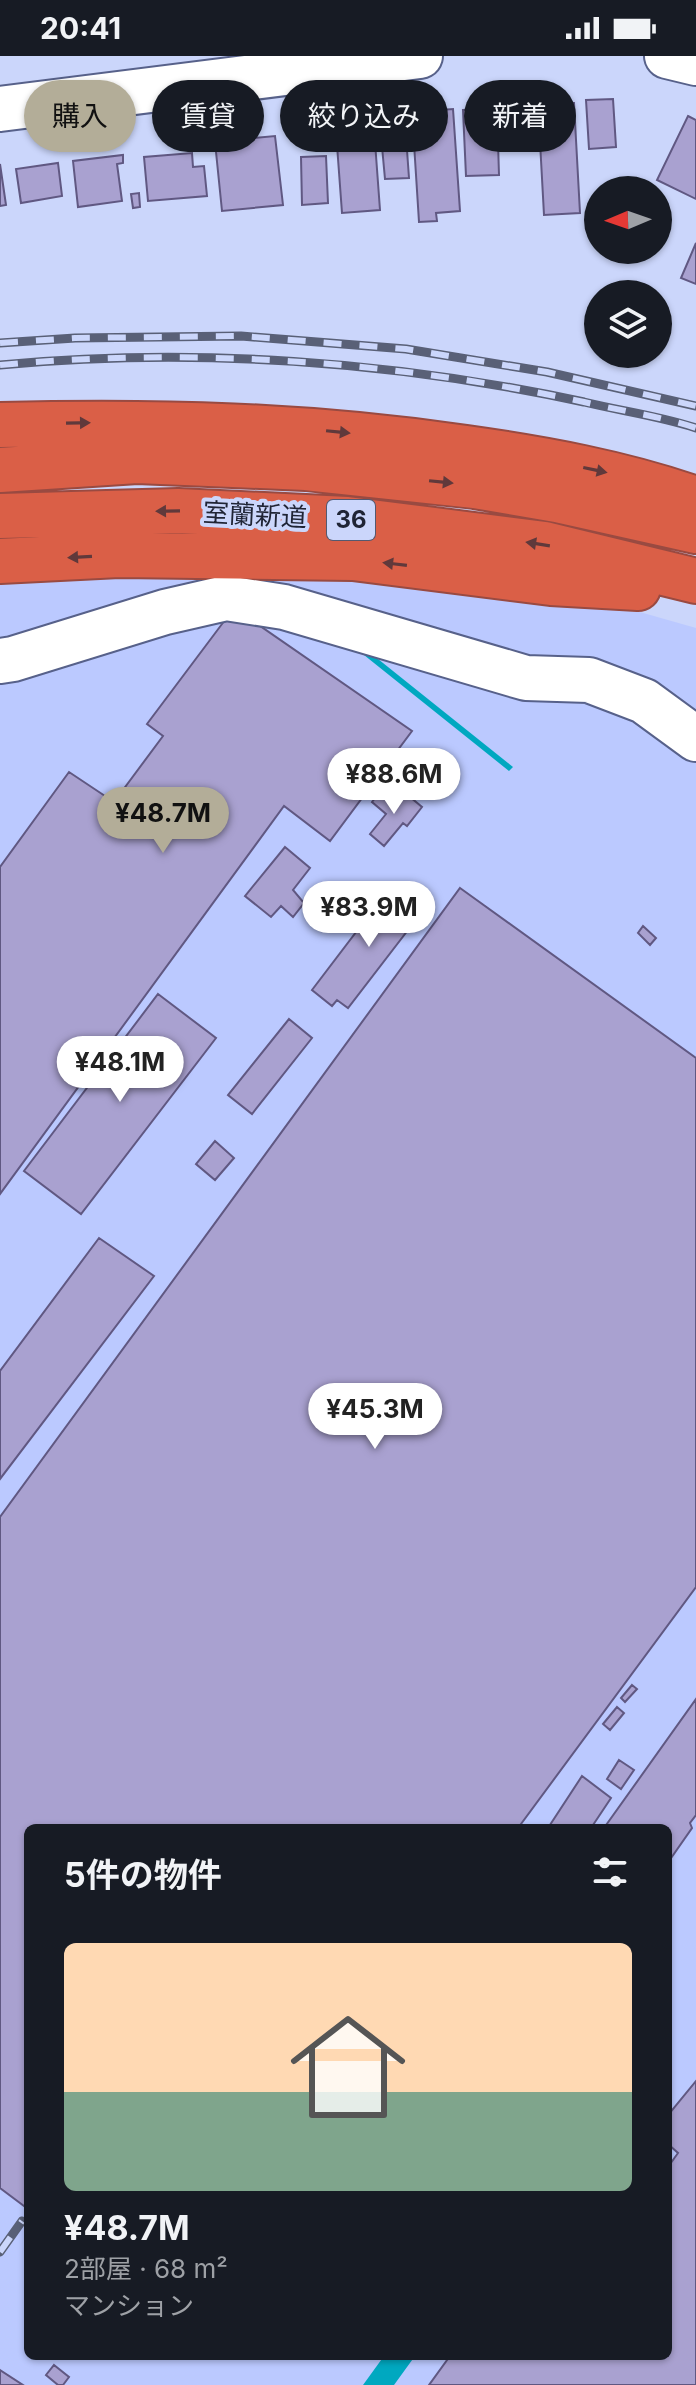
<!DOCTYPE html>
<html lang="ja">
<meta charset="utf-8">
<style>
:root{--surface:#171b24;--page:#20242c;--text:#f1f3f6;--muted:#9ea1a6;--line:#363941;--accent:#b3ad98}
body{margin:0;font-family:Inter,"Noto Sans JP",sans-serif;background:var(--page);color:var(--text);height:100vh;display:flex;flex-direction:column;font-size:30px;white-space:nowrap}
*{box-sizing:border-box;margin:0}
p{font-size:26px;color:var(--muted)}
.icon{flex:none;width:44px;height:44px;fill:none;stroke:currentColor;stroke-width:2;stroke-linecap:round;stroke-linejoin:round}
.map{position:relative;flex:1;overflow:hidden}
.sheet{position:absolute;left:24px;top:1768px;width:648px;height:536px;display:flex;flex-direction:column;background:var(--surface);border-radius:12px;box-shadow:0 2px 6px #0004}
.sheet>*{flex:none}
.top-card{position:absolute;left:24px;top:24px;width:648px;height:72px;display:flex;gap:16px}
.needle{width:52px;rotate:268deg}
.fabs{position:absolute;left:584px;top:120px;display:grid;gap:16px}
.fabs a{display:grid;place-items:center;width:88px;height:88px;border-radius:50%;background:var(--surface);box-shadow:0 2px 6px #0004;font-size:40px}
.price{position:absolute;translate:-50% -68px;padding:0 18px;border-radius:28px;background:#fff;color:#222;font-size:26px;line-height:52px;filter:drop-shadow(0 2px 4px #0008)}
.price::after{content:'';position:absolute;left:50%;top:48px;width:24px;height:18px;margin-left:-12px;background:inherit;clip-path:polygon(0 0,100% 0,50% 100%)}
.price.current{background:var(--accent);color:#111}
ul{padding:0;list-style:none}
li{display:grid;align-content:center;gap:16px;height:424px;padding:0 40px}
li+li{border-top:2px solid var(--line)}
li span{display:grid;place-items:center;height:248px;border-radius:12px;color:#555}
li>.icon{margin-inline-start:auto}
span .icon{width:144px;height:144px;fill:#fffc;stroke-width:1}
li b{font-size:34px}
h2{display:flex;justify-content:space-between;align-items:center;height:96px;padding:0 40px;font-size:34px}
.chip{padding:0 28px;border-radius:36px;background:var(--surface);box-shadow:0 2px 6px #0004;font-size:28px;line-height:72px}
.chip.current{background:var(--accent);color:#111}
.status{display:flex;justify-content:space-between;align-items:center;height:56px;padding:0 40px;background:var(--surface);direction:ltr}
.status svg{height:22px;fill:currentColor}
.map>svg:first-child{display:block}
.built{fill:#bbc9ff;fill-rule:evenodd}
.water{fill:#00a8c0}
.building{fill:#a9a1d0;stroke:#605882;stroke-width:2}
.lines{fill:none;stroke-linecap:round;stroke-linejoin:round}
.minor-casing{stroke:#57618a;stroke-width:48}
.highway-casing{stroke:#994a41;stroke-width:48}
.minor{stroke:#fff;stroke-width:44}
.highway{stroke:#da5f47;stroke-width:44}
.rail-casing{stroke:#596077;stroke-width:9}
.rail{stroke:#cbd6fb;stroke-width:6;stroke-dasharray:18;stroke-linecap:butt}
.oneway{fill:#60393b}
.labels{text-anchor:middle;stroke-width:8;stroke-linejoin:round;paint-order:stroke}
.shield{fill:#cbd6fb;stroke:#535970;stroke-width:2}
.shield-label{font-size:24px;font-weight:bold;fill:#1f2435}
.street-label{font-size:26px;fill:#1f2435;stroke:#cbd6fb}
</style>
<div class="status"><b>20:41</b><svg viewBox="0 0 49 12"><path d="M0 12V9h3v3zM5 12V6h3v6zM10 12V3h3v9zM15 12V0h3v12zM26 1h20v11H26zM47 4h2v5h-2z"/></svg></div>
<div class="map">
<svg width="696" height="2329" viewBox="0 0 696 2329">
<rect width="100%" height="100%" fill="#cbd6fb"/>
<path class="built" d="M461,505L696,572V2329H0V509ZM28,1772H668V2300H28Z"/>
<path class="water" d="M363,591L513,711L509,715L359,595Z
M384,2300H415L394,2329H363Z"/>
<path class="building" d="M613,43L616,91L589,93L586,44Z
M526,47L527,87H510L509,48Z
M574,47L580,157L544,159L538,49Z
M453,53L460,155L436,157L437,165L419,166L412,56Z
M497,53L499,119L466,120L463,54Z
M688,60L696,64V143L657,124Z
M405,66L409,122L385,123L380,69Z
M275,80L283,149L222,155L215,86Z
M375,86L380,154L342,157L337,89Z
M192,97L193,111L204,110L207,140L148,145L144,101Z
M123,99V107L117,108L122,145L78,151L73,105Z
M326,100L328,147L302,149L301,101Z
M58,107L62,140L21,147L16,113Z
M0,108L6,149L0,150Z
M139,137L140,151L133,152L131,138Z
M696,187V228L681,222Z
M234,552L412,675L330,785L284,750L0,1138V811L69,716L114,746L163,680L147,668Z
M380,736L395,748L404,736L422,751L407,770L403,767L384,790L370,778L386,758L372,746Z
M285,791L310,812L293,834L304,847L293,861L281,850L271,861L245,840Z
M404,830L428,848L348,952L337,944L332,950L312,934L376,850L384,856Z
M460,832L696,1002V1531L518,1772H28V2153L0,2132V1461Z
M643,870L656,882L650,889L638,877Z
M158,938L216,982L81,1158L24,1115Z
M289,963L312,982L252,1058L228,1039Z
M215,1085L234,1102L215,1124L196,1108Z
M99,1182L154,1220L0,1423V1315Z
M632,1629L637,1633L625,1646L621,1642Z
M696,1643V1759L690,1767L692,1772L669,1805L668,1772H604Z
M617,1651L624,1657L610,1674L603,1668Z
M619,1704L634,1714L621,1733L607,1723Z
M582,1720L611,1742L591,1772H548Z
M696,2025V2329H429L450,2300H668V2111L678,2097L668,2088V2059Z
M54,2309L69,2321L63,2329H58L46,2319Z
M0,2314L23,2329H0Z"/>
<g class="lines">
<g class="minor-casing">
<path id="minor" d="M667,0L696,7
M0,53L420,0
M0,605L13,603L165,556L226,542L284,551L526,622L589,624L644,645L696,683"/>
</g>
<g class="highway-casing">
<path id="highway" d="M0,369C158,365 309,369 466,392C544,403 621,417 696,443
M0,414L137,405L306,412L475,430L557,444L696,475
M0,460L178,455L347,463L545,488L696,525
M0,505L119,499L353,502L551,527L638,532"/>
</g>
<use href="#minor" class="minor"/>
<use href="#highway" class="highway"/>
<g class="rail-casing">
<path id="rail" d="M0,287L75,282L241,280L406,293L547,316L696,350
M0,309C194,291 394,305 584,346C621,355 660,360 696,372
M0,2196L22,2165"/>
</g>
<use href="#rail" class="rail"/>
</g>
<defs><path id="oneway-solid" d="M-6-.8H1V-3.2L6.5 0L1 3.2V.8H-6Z" transform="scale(2)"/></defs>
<g class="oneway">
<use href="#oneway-solid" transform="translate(78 367) rotate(-1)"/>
<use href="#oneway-solid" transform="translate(338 376) rotate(6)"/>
<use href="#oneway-solid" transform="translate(595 414) rotate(12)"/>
<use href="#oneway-solid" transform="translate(441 426) rotate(6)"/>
<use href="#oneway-solid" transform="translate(168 455) rotate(179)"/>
<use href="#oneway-solid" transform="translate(538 488) rotate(-171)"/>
<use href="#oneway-solid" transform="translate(80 501) rotate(177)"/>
<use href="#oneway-solid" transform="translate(395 508) rotate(-173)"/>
</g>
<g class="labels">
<rect class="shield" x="327" y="444" width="48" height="40" rx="6"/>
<g class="shield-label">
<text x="351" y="472">36</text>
</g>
<g class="street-label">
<text transform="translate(255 459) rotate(3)" y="9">室蘭新道</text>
</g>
</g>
</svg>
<div class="fabs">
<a><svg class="needle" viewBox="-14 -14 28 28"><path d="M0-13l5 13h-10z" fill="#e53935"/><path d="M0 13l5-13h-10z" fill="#9ea1a6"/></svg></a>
<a><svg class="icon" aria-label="layers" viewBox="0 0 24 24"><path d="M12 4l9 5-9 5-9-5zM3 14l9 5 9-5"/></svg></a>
</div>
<b class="price" style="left:394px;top:760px">¥88.6M</b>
<b class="price current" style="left:163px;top:799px">¥48.7M</b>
<b class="price" style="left:369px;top:893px">¥83.9M</b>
<b class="price" style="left:120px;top:1048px">¥48.1M</b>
<b class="price" style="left:375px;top:1395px">¥45.3M</b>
<div class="top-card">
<a class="chip current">購入</a>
<a class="chip">賃貸</a>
<a class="chip">絞り込み</a>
<a class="chip">新着</a>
</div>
<section class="sheet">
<h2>5件の物件<svg class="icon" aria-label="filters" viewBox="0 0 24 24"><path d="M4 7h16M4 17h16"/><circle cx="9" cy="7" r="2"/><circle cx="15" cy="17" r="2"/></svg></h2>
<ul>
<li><span style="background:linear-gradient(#ffd9b3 60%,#7fa58c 0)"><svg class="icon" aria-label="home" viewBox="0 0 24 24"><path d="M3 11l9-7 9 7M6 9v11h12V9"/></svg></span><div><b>¥48.7M</b><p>2部屋 · 68 m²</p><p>マンション</p></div></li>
</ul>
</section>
</div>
